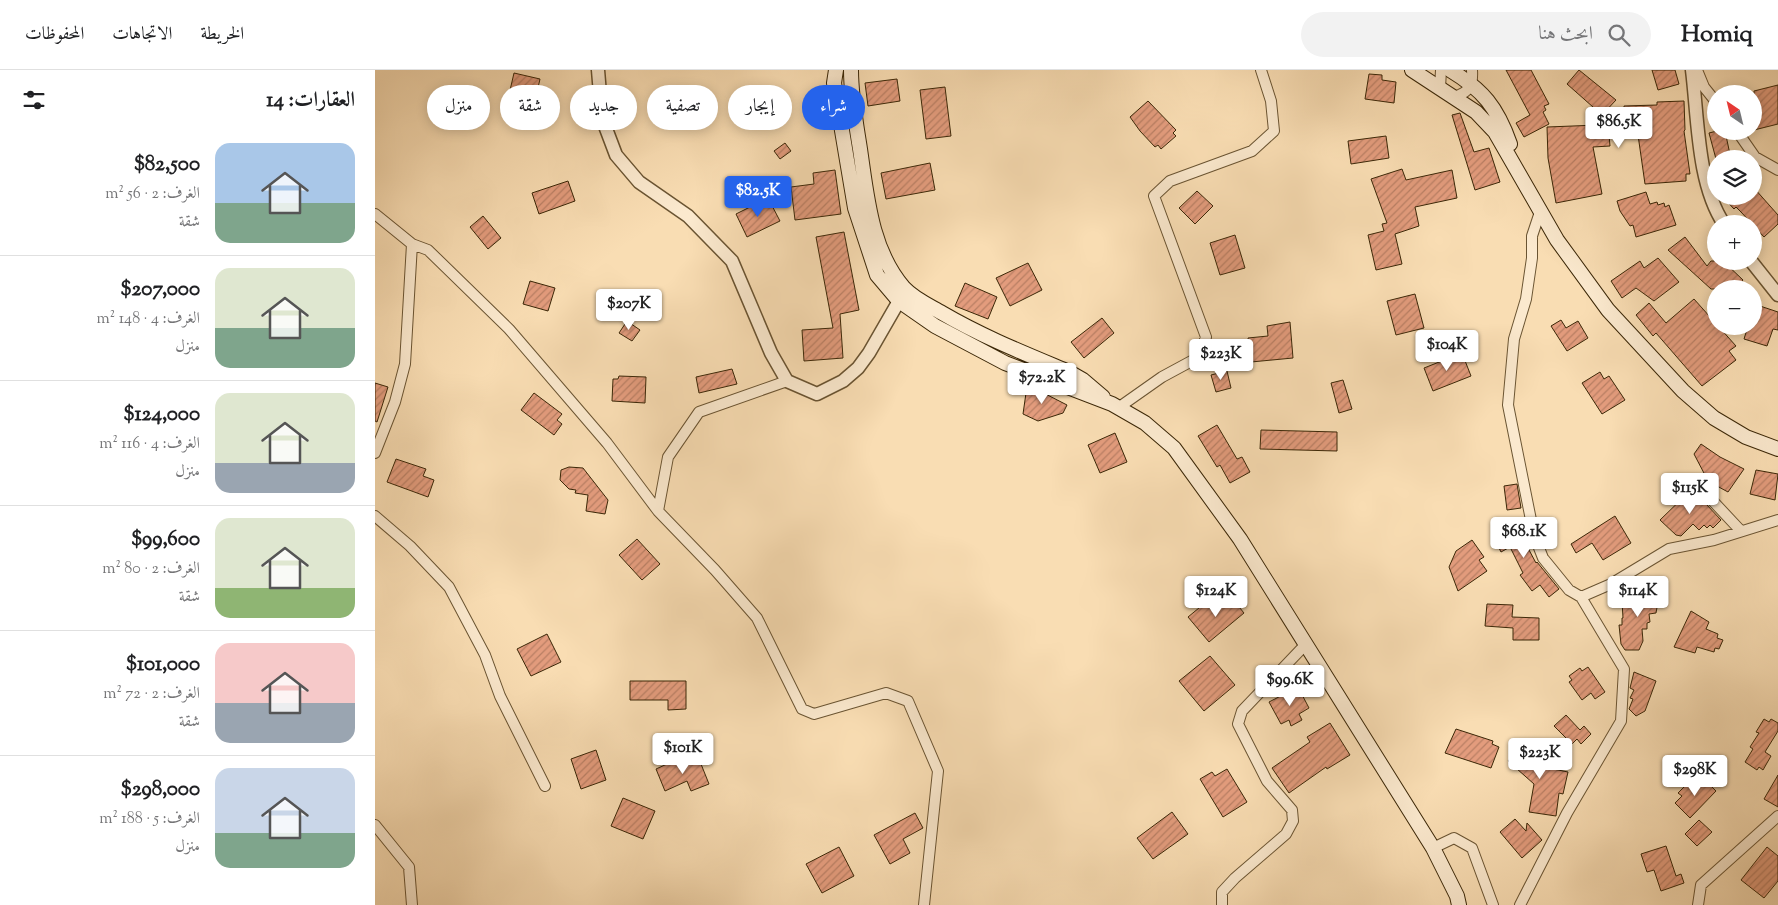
<!DOCTYPE html>
<html lang="ar">
<meta charset="utf-8">
<style>
:root{--surface:#fff;--page:#f2f2f2;--text:#202124;--muted:#757577;--line:#e0e0e0;--accent:#2563eb}
body{margin:0;font-family:"Sorts Mill Goudy",Amiri,serif;background:var(--page);color:var(--text);direction:rtl;height:100vh;display:flex;flex-direction:column;font-size:19px;white-space:nowrap}
*{box-sizing:border-box;margin:0}
p{font-size:16px;color:var(--muted)}
.icon{flex:none;width:28px;height:28px;fill:none;stroke:currentColor;stroke-width:2;stroke-linecap:round;stroke-linejoin:round}
.map{position:relative;flex:1;overflow:hidden;direction:ltr}
.drawer{display:flex;flex-direction:column;background:var(--surface);width:375px}
.drawer>*{flex:none}
.banner{position:absolute;left:15px;top:15px;width:475px;height:45px;direction:rtl;display:flex;gap:10px}
.needle{width:32px;rotate:325deg}
.fabs{position:absolute;left:1332px;top:15px;display:grid;gap:10px}
.fabs a{display:grid;place-items:center;width:55px;height:55px;border-radius:50%;background:var(--surface);box-shadow:0 2px 12px #0003;font-size:25px}
.price{position:absolute;translate:-50% -42px;padding:0 11px;border-radius:5px;background:#fff;color:#222;font-size:16px;line-height:32px;filter:drop-shadow(0 1px 2px #0008)}
.price::after{content:'';position:absolute;left:50%;top:30px;width:15px;height:11px;margin-left:-8px;background:inherit;clip-path:polygon(0 0,100% 0,50% 100%)}
.price.selected{background:var(--accent);color:#fff}
ul{padding:0;list-style:none}
li{display:flex;align-items:center;gap:15px;height:125px;padding:0 20px}
li+li{border-top:1px solid var(--line)}
li span{display:grid;place-items:center;flex:none;width:140px;height:100px;border-radius:15px;color:#555}
li>.icon{margin-inline-start:auto}
span .icon{width:60px;height:60px;fill:#fffc;stroke-width:1}
li b{font-size:21px}
h2{display:flex;justify-content:space-between;align-items:center;height:60px;padding:0 20px;font-size:21px}
.pill{padding:0 18px;border-radius:22px;background:var(--surface);box-shadow:0 2px 12px #0003;font-size:18px;line-height:45px}
.pill.selected{background:var(--accent);color:#fff}
header{display:flex;align-items:center;gap:30px;box-sizing:border-box;height:70px;padding:0 25px;background:var(--surface);border-bottom:1px solid var(--line)}
header strong{font-size:24px}
nav{display:flex;gap:28px;margin-inline-start:auto;font-size:18px}
.search{width:350px;height:45px;background:var(--page);display:flex;align-items:center;gap:12px;box-sizing:border-box;padding:0 18px;border-radius:28px;color:var(--muted);font-size:19px}
main{display:flex;flex:1;min-height:0}
.map>svg:first-child{display:block}
.building{fill:url(#building-hatch);stroke:#3b2707}
.lines{fill:none;stroke-linecap:round;stroke-linejoin:round}
.minor-casing{stroke:#6a5432;stroke-width:12}
.tertiary-casing{stroke:#6a5432;stroke-width:15}
.secondary-casing{stroke:#3b2707;stroke-width:16}
.minor{stroke:#fbe9ce;stroke-width:10}
.tertiary{stroke:#fbe9ce;stroke-width:12}
.secondary{stroke:#fbe9ce;stroke-width:14}
</style>
<header>
<strong>Homiq</strong>
<div class="search"><svg class="icon" aria-label="search" viewBox="0 0 24 24"><circle cx="10" cy="10" r="6"/><path d="M15 15l6 6"/></svg>ابحث هنا</div>
<nav><a>الخريطة</a><a>الاتجاهات</a><a>المحفوظات</a></nav>
</header>
<main>
<div class="map">
<svg width="1403" height="835" viewBox="0 0 1403 835">
<defs>
<pattern id="building-hatch" width="6" height="6" patternUnits="userSpaceOnUse" patternTransform="scale(1.25)"><rect width="6" height="6" fill="#e39c7d"/><path d="M-1 1l2-2M0 6l6-6M5 7l2-2" fill="none" stroke="#b97f64"/></pattern>
</defs>
<rect width="100%" height="100%" fill="#f9ddb3"/>
<filter id="stains"><feTurbulence type="fractalNoise" baseFrequency=".004" numOctaves="4"/><feColorMatrix values="0 0 0 0 .2 0 0 0 0 .09 0 0 0 0 .02 0 0 0 .5 -.17"/></filter>
<radialGradient id="worn" r=".72"><stop offset=".6" stop-color="#630" stop-opacity="0"/><stop offset="1" stop-color="#630" stop-opacity=".3"/></radialGradient>
<path class="building" d="M1131,0H1156L1174,34L1169,36L1171,40L1168,42L1174,54L1149,67L1141,53L1155,45Z
M1204,0L1241,30L1227,45L1192,14Z
M1277,0H1300L1304,14L1283,20Z
M139,3L165,9L159,35L133,29Z
M994,4L1007,5V10L1021,12L1019,33L990,29Z
M522,9L525,31L493,36L490,13Z
M1403,15V54L1379,60V21Z
M570,17L576,66L551,69L545,20Z
M773,31L801,60L798,63L801,66L786,79L783,75L780,77L765,61L755,47Z
M1309,31L1310,60L1309,61L1315,104H1311V111L1270,114L1263,65H1234L1235,76L1218,77L1227,124L1181,133L1173,88L1172,57L1249,54V36L1282,35V32Z
M1085,43L1099,82L1114,78L1125,112L1100,120L1077,45Z
M1342,61H1350L1356,89H1341L1334,63Z
M1011,66L1014,88L976,94L973,71Z
M410,73L416,81L405,89L399,81Z
M555,93L560,120L511,129L506,103Z
M1027,99L1031,110L1077,100L1082,128L1040,137L1044,156L1020,164L1027,194L1001,200L993,165L1009,161L1007,154L1012,153L996,109Z
M460,100L466,144L420,150L416,117L439,114L438,103Z
M193,111L200,131L164,144L157,123Z
M1379,118L1403,145V154L1389,167L1366,142L1361,137L1359,139L1347,126H1379Z
M822,121L838,136L820,154L804,138Z
M1271,122L1275,134L1282,132L1283,135L1289,133L1290,137L1294,135L1301,155L1261,167L1258,155L1255,156L1245,141L1242,131Z
M393,128L405,151L372,167L361,144Z
M108,146L126,168L113,179L95,157Z
M469,162L484,240L465,244L468,288L429,291L427,260L458,258L441,167Z
M860,165L870,198L845,205L835,173Z
M1310,167L1332,196L1336,191H1348L1368,210L1360,219H1336L1293,180Z
M1283,188L1304,212L1279,231L1261,218L1247,228L1236,211L1265,191L1269,198Z
M653,193L667,220L635,236L621,208Z
M155,211L180,218L173,241L148,234Z
M590,213L622,227L613,249L580,236Z
M1040,224L1049,258L1021,265L1012,231Z
M1319,229L1361,276L1354,281L1361,290L1327,316L1281,263L1278,266L1261,245L1274,233L1291,253Z
M1382,235L1403,242V260L1398,259L1392,276L1369,269L1373,256H1379Z
M727,248L739,263L709,288L696,272Z
M1186,250L1191,258L1203,251L1213,268L1192,281L1176,256Z
M252,251L265,260L257,271L244,263Z
M915,252L918,288L876,292L873,268L893,266L892,256Z
M1087,283L1096,306L1058,321L1049,298Z
M357,299L362,314L324,323L321,307Z
M852,301L856,318L841,322L836,305Z
M1225,302L1229,309L1234,306L1250,330L1227,344L1207,313Z
M244,306L271,307L270,333L237,331L238,309H243Z
M968,310L977,339L964,343L956,313Z
M0,313L13,317L2,352L0,351Z
M655,316L692,335L688,343L663,351L648,344L651,323Z
M159,323L187,344L182,350L187,354L179,365L146,340Z
M842,355L862,389L867,387L875,402L855,413L845,395L842,397L823,366Z
M886,360L962,362V381L885,379Z
M740,363L752,392L725,403L713,375Z
M1326,374L1345,387L1369,399L1353,422L1329,409L1331,407L1319,384Z
M21,389L51,399L48,406L59,410L53,427L12,412Z
M194,397L208,398L233,430L230,444L211,441L213,425L200,423L201,420L194,419L185,410L186,400Z
M1381,400L1403,404L1400,430L1375,424Z
M1142,414L1146,438L1132,440L1129,416Z
M1317,419L1346,450L1338,458L1335,455L1332,458L1329,455L1324,460L1318,454L1306,466L1301,465L1285,450Z
M1240,446L1256,473L1228,490L1217,473L1201,483L1196,474Z
M1139,452L1161,493L1162,492L1184,519L1174,527L1165,515L1157,521L1145,505L1148,503L1135,477L1126,482L1117,464Z
M262,469L285,494L267,510L244,485Z
M1097,470L1109,487L1104,490L1112,501L1083,521L1074,497L1081,481Z
M1285,518L1286,532H1283L1281,543L1274,544L1275,552L1272,553V559H1267L1268,571L1264,580H1250L1246,574L1244,555H1247V548H1248L1247,531L1256,530L1255,526H1263V523L1270,522L1269,520Z
M855,526L869,543L834,572L813,547L830,533L837,541Z
M1112,534L1138,535L1137,547L1164,548V570H1138V558L1110,556Z
M1316,541L1334,552L1331,559L1343,564L1342,568L1348,570L1344,579L1340,578L1339,582L1322,577L1320,583L1299,577Z
M172,564L186,592L156,606L142,579Z
M835,586L860,615L829,641L804,611Z
M1213,597L1230,622L1220,629L1216,623L1207,630L1194,612L1197,610L1194,606L1205,598L1207,601Z
M1259,602L1281,611L1270,641L1261,646L1254,639L1258,629L1255,628L1259,620L1255,618Z
M255,611H311V639L293,640V630H255Z
M923,617L934,638L924,644L927,650L916,656L914,650L906,654L894,632Z
M1191,645L1205,660L1209,656L1216,664L1206,674L1202,669L1197,674L1179,656Z
M1389,649L1394,652L1396,649L1403,653V661L1390,682L1396,686L1388,700L1384,697L1382,700L1370,692L1378,679L1375,677L1384,663L1381,662Z
M955,653L975,685L952,699L951,697L914,723L897,698L935,672L932,667Z
M1081,659L1118,671L1117,674L1124,677L1116,698L1070,683Z
M1155,672L1168,684L1159,695L1193,702L1188,724L1184,723L1181,746L1154,742L1159,714L1133,691L1147,675L1150,678Z
M221,680L231,710L206,719L196,689Z
M303,689L307,697L324,689L334,714L316,721L312,711L290,721L281,699Z
M852,699L872,732L848,747L825,709L837,702L840,706Z
M1403,705V737L1389,729Z
M1328,708L1341,721L1315,748L1300,733L1307,726L1303,723L1316,710L1321,715Z
M248,728L280,741L268,769L236,756Z
M797,742L813,764L778,789L762,768Z
M540,743L548,758L528,769L535,783L515,794L499,765Z
M1140,749L1151,761L1152,753L1167,770L1147,788L1125,762Z
M1324,750L1337,762L1322,776L1310,764Z
M1291,776L1301,806L1306,804L1309,813L1286,821L1279,800L1272,802L1266,784Z
M464,777L479,806L447,823L431,794Z
M1392,777L1403,786V811L1389,828L1366,810Z"/>
<g class="lines">
<g class="minor-casing">
<path id="minor" d="M1322,0L1329,17L1341,32
M1065,18L1066,0
M1080,27C1095,21 1098,16 1097,0
M1362,61L1380,87L1403,100
M0,144L37,174L53,180L134,259L232,373L283,441L293,387L324,342L412,311
M743,338L787,307L824,287L831,267L779,126L795,111L877,81L899,61L896,31L886,0
M0,383L20,332L30,294L37,174
M1321,413L1365,460
M283,441L340,500L382,548L427,639L439,644L511,623L533,631L563,701L549,835
M0,446L35,476L74,517L110,585L125,626L170,716
M1206,527L1236,514L1294,479L1339,470L1403,450
M0,755L34,797L37,835
M1058,778L1079,768L1097,778L1118,835
M847,835V822L860,808L911,764L918,751L917,740L892,711L863,654L867,641L931,574
M1145,835L1192,743L1246,651L1249,599L1206,527L1194,520L1168,488L1159,465L1133,335L1139,269L1151,229L1157,188V166L1165,142
M1323,835L1326,815L1403,746"/>
</g>
<g class="tertiary-casing">
<path id="tertiary" d="M223,0L227,48L241,85L264,112L313,146L357,191L396,283L412,311L442,324L468,311L483,298L494,283L528,224
M1317,0C1323,47 1322,114 1349,154
M1376,191L1403,225"/>
</g>
<g class="secondary-casing">
<path id="secondary" d="M461,0L459,13L480,138L502,205L524,231L560,256L630,293L737,334L770,353L799,378L865,469L1058,778L1082,826L1084,835
M476,0C476,27 481,53 485,79C492,127 496,180 529,218C539,229 555,236 567,243C608,267 651,284 694,302L708,310L728,327
M1037,0L1101,42L1120,62L1182,170L1233,240L1308,321L1339,348L1371,367L1403,379
M1075,0C1108,20 1122,37 1135,74"/>
</g>
<use href="#minor" class="minor"/>
<use href="#tertiary" class="tertiary"/>
<use href="#secondary" class="secondary"/>
</g>
<rect width="100%" height="100%" filter="url(#stains)"/>
<rect width="100%" height="100%" fill="url(#worn)"/>
</svg>
<div class="fabs">
<a><svg class="needle" viewBox="-14 -14 28 28"><path d="M0-13l5 13h-10z" fill="#e53935"/><path d="M0 13l5-13h-10z" fill="#757577"/></svg></a>
<a><svg class="icon" aria-label="layers" viewBox="0 0 24 24"><path d="M12 4l9 5-9 5-9-5zM3 14l9 5 9-5"/></svg></a>
<a>+</a>
<a>−</a>
</div>
<b class="price" style="left:1244px;top:79px">$86.5K</b>
<b class="price selected" style="left:383px;top:148px">$82.5K</b>
<b class="price" style="left:254px;top:261px">$207K</b>
<b class="price" style="left:1072px;top:302px">$104K</b>
<b class="price" style="left:846px;top:311px">$223K</b>
<b class="price" style="left:667px;top:335px">$72.2K</b>
<b class="price" style="left:1315px;top:445px">$115K</b>
<b class="price" style="left:1149px;top:489px">$68.1K</b>
<b class="price" style="left:841px;top:548px">$124K</b>
<b class="price" style="left:1263px;top:548px">$114K</b>
<b class="price" style="left:915px;top:637px">$99.6K</b>
<b class="price" style="left:308px;top:705px">$101K</b>
<b class="price" style="left:1165px;top:710px">$223K</b>
<b class="price" style="left:1320px;top:727px">$298K</b>
<div class="banner">
<a class="pill selected">شراء</a>
<a class="pill">إيجار</a>
<a class="pill">تصفية</a>
<a class="pill">جديد</a>
<a class="pill">شقة</a>
<a class="pill">منزل</a>
</div>
</div>
<section class="drawer">
<h2>العقارات: 14<svg class="icon" aria-label="filters" viewBox="0 0 24 24"><path d="M4 7h16M4 17h16"/><circle cx="9" cy="7" r="2"/><circle cx="15" cy="17" r="2"/></svg></h2>
<ul>
<li><span style="background:linear-gradient(#a9c7e8 60%,#7fa58c 0)"><svg class="icon" aria-label="home" viewBox="0 0 24 24"><path d="M3 11l9-7 9 7M6 9v11h12V9"/></svg></span><div><b>$82,500</b><p>الغرف: 2 · 56 m²</p><p>شقة</p></div></li>
<li><span style="background:linear-gradient(#dfe7d0 60%,#7fa58c 0)"><svg class="icon" aria-label="home" viewBox="0 0 24 24"><path d="M3 11l9-7 9 7M6 9v11h12V9"/></svg></span><div><b>$207,000</b><p>الغرف: 4 · 148 m²</p><p>منزل</p></div></li>
<li><span style="background:linear-gradient(#dfe7d0 70%,#9aa5b1 0)"><svg class="icon" aria-label="home" viewBox="0 0 24 24"><path d="M3 11l9-7 9 7M6 9v11h12V9"/></svg></span><div><b>$124,000</b><p>الغرف: 4 · 116 m²</p><p>منزل</p></div></li>
<li><span style="background:linear-gradient(#dfe7d0 70%,#8fb573 0)"><svg class="icon" aria-label="home" viewBox="0 0 24 24"><path d="M3 11l9-7 9 7M6 9v11h12V9"/></svg></span><div><b>$99,600</b><p>الغرف: 2 · 80 m²</p><p>شقة</p></div></li>
<li><span style="background:linear-gradient(#f6c9c9 60%,#9aa5b1 0)"><svg class="icon" aria-label="home" viewBox="0 0 24 24"><path d="M3 11l9-7 9 7M6 9v11h12V9"/></svg></span><div><b>$101,000</b><p>الغرف: 2 · 72 m²</p><p>شقة</p></div></li>
<li><span style="background:linear-gradient(#c9d6e8 65%,#7fa58c 0)"><svg class="icon" aria-label="home" viewBox="0 0 24 24"><path d="M3 11l9-7 9 7M6 9v11h12V9"/></svg></span><div><b>$298,000</b><p>الغرف: 5 · 188 m²</p><p>منزل</p></div></li>
</ul>
</section>
</main>
